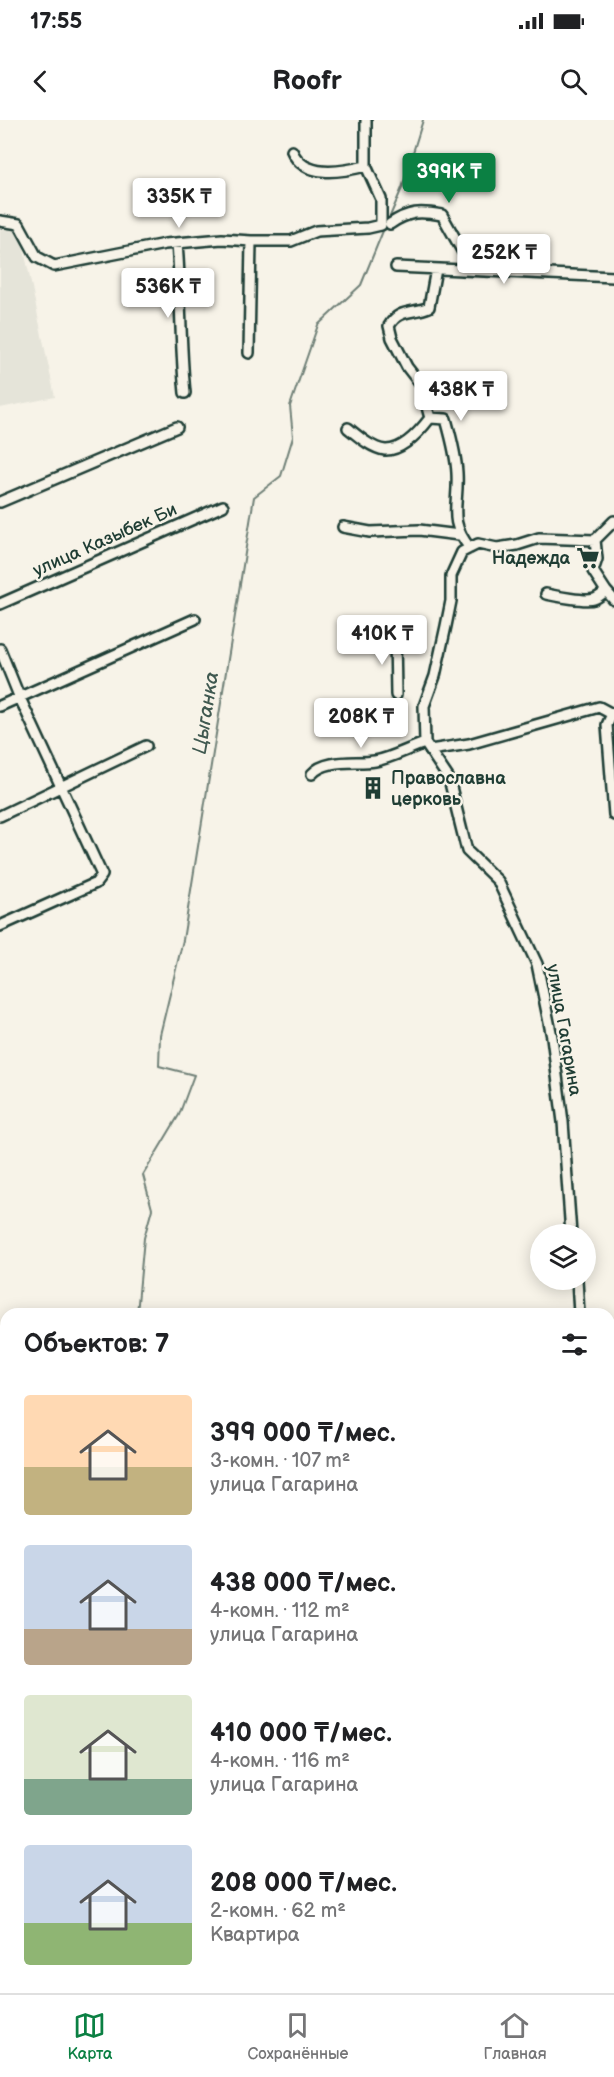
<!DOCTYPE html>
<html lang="ru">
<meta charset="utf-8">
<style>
body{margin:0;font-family:"Balsamiq Sans",sans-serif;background:#f6f6f6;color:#202124;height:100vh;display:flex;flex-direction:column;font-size:22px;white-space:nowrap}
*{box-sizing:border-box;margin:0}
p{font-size:20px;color:#757577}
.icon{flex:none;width:33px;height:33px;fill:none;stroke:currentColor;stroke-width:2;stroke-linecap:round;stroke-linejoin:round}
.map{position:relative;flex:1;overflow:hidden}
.side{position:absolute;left:0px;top:1188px;width:615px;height:686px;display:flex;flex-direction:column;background:#fff;border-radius:18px 18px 0 0;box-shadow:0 3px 15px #0003}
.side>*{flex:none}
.controls{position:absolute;left:530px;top:1104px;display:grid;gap:12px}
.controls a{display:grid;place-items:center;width:66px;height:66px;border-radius:50%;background:#fff;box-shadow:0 3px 15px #0003;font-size:30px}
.price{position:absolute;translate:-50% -51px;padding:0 14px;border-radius:6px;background:#fff;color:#222;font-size:20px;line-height:39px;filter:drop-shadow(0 2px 3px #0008)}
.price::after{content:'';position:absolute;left:50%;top:36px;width:18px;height:14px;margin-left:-9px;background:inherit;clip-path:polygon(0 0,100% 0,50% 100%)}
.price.active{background:#0b8043;color:#fff}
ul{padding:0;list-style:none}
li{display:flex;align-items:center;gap:18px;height:150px;padding:0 24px}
li span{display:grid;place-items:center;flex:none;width:168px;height:120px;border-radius:6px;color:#555}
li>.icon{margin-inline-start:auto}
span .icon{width:72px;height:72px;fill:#fffc;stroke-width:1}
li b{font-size:26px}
h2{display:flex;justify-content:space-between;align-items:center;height:72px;padding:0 24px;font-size:26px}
.status{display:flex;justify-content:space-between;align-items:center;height:42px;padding:0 30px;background:#fff;direction:ltr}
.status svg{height:16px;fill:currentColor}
header{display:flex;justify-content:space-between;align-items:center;height:78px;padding:0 24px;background:#fff;font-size:27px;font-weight:800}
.tab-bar{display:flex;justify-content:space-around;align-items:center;height:84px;border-top:2px solid #e0e0e0;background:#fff;font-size:16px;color:#757577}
.tab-bar a{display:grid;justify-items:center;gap:3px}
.tab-bar .active{color:#0b8043}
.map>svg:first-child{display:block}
.built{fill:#e5e4d9}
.grass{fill:url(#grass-tufts);stroke:#79897f;stroke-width:1.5}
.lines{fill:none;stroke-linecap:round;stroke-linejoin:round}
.stream{stroke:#6f8077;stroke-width:2}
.minor-casing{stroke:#1f3d34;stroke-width:14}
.minor{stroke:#f7f3e8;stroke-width:9}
.labels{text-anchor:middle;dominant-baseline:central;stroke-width:5;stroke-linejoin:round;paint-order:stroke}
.street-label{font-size:18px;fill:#1f3d34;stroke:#f7f3e8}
.poi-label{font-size:18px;font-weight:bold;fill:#1f3d34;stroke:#f7f3e8;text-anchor:end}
.water-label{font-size:20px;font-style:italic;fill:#405950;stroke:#f7f3e8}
</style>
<div class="status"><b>17:55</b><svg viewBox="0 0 49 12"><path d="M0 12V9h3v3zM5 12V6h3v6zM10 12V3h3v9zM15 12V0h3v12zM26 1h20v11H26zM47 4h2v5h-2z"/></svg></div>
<header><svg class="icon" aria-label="back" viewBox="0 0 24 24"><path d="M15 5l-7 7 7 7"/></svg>Roofr<svg class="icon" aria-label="search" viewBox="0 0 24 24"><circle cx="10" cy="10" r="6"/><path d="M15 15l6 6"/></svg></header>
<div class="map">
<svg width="614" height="1873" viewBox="0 0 614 1873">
<defs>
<pattern id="grass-tufts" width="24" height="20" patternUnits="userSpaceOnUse" patternTransform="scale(1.5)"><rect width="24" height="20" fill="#d3d5ca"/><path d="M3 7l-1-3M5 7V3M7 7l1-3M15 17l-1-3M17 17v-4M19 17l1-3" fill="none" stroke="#b5b8ae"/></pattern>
</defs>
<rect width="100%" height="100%" fill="#f7f3e8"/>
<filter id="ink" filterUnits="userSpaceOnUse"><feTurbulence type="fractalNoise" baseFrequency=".0167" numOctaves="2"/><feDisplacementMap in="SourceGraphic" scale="12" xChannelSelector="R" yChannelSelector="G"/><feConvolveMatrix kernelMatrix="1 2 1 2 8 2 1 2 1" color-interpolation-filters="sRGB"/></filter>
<g filter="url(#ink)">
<path class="built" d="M 19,106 L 55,277 L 0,288 L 0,110 Z"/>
<path class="grass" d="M 614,1307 L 614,1742 L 609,1745 L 609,1309 Z"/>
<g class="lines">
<path class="stream" d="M 388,101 L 402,68 L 423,0
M 137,1194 L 144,1118 L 152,1089 L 143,1055 L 179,995 L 194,955 L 159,946 L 160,915 L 183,820 L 254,377 L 281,356 L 293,317 L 290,286 L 318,205 L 361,165 L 385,106
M 176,1873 L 179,1868"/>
<g class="minor-casing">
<path id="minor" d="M 292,31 C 304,59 341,52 366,46
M 0,101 L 19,104 L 37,137 L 54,146 L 165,124 L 222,119 L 251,121 L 249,233
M 390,104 C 409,91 420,91 442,95 L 473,150
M 251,121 L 291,121 L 316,111 L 368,108 L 381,105 L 381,79 L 366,46 L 366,0
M 177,123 C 181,173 180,223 185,273
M 396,147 L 614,157
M 436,149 L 429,187 C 413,194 399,188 389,206 L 392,218 L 407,247 L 421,265 L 430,298 L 446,299 C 451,317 456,334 457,353 C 459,386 447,400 470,428
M 348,308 C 358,316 371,328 385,330 C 403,331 420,311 430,298
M 0,382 L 177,307
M 343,407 L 370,412 L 419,410 L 459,415
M 595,420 L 597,439 L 593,451 L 606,471 L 614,480
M 546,474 C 555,476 586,482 594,479 C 598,478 602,474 606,471
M 0,484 L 223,386
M 395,515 L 396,575
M 0,529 L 19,576 L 102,755 L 96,763 L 0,806
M 0,586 L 195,499
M 612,594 L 607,605 L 614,695
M 430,630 L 469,624 L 599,587 L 612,594
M 312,654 C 326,638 356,644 375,641 C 392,638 409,628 425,623
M 0,696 L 146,626
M 571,1114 L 563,1002 L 552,917 L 537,844 L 498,761 L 467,731 L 449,659 L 425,623 L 424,586 L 435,556 L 446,506 L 451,481 L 451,456 L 462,432 L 478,424 L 497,428 L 517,425 L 539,418 L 595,420 L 614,401
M 577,1160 L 579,1194
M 609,1239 L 614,1240
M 609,1441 L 614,1441"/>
</g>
<use href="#minor" class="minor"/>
</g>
</g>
<defs>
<g id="supermarket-bare" transform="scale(1.8)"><path d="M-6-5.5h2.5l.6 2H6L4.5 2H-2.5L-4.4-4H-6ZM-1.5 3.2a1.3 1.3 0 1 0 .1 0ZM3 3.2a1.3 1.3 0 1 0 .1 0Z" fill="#1f3d34" stroke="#f7f3e8" stroke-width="2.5" paint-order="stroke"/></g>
<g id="building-bare" transform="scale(1.8)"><path d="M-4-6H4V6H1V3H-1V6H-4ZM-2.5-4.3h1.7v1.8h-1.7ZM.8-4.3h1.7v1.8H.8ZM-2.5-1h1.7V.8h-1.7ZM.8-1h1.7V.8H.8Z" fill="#1f3d34" stroke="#f7f3e8" stroke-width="2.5" paint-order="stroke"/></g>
</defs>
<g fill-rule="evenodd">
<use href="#supermarket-bare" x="588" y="438"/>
<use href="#building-bare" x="373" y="668"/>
</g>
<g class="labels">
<g class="street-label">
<text transform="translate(105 420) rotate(-24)">улица Казыбек Би</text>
<text transform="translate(564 910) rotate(80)">улица Гагарина</text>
</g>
<g class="poi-label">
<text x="570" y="438">Надежда</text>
<text x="391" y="658" text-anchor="start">Православна<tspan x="391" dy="21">церковь</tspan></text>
</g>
<g class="water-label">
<text transform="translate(206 593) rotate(-81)">Цыганка</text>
</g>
</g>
</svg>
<div class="controls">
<a><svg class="icon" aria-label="layers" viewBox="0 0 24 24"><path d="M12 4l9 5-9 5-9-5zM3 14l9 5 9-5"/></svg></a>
</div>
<b class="price active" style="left:449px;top:84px">399K ₸</b>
<b class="price" style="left:179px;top:109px">335K ₸</b>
<b class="price" style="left:504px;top:165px">252K ₸</b>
<b class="price" style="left:168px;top:199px">536K ₸</b>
<b class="price" style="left:461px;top:302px">438K ₸</b>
<b class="price" style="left:382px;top:546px">410K ₸</b>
<b class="price" style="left:361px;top:629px">208K ₸</b>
<section class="side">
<h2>Объектов: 7<svg class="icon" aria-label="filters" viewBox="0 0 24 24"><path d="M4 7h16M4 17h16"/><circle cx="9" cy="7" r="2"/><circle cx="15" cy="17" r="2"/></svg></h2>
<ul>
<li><span style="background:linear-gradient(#ffd9b3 60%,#c2b280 0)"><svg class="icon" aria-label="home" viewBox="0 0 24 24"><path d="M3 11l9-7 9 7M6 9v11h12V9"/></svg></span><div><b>399 000 ₸/мес.</b><p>3-комн. · 107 m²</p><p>улица Гагарина</p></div></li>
<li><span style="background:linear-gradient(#c9d6e8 70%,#b9a48a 0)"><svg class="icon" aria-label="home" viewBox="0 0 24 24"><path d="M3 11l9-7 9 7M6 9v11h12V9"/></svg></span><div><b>438 000 ₸/мес.</b><p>4-комн. · 112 m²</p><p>улица Гагарина</p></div></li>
<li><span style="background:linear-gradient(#dfe7d0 70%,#7fa58c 0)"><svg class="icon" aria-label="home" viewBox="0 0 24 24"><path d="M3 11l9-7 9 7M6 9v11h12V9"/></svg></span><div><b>410 000 ₸/мес.</b><p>4-комн. · 116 m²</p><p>улица Гагарина</p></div></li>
<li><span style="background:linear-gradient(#c9d6e8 65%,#8fb573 0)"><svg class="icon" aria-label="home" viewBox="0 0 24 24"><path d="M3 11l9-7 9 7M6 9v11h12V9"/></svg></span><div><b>208 000 ₸/мес.</b><p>2-комн. · 62 m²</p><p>Квартира</p></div></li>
</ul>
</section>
</div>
<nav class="tab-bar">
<a class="active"><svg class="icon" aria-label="map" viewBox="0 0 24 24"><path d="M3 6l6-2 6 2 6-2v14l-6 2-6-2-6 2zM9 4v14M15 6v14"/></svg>Карта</a>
<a><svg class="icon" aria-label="saved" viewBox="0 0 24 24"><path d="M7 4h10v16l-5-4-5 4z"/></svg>Сохранённые</a>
<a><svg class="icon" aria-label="home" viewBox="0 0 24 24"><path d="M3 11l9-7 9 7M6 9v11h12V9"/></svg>Главная</a>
</nav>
